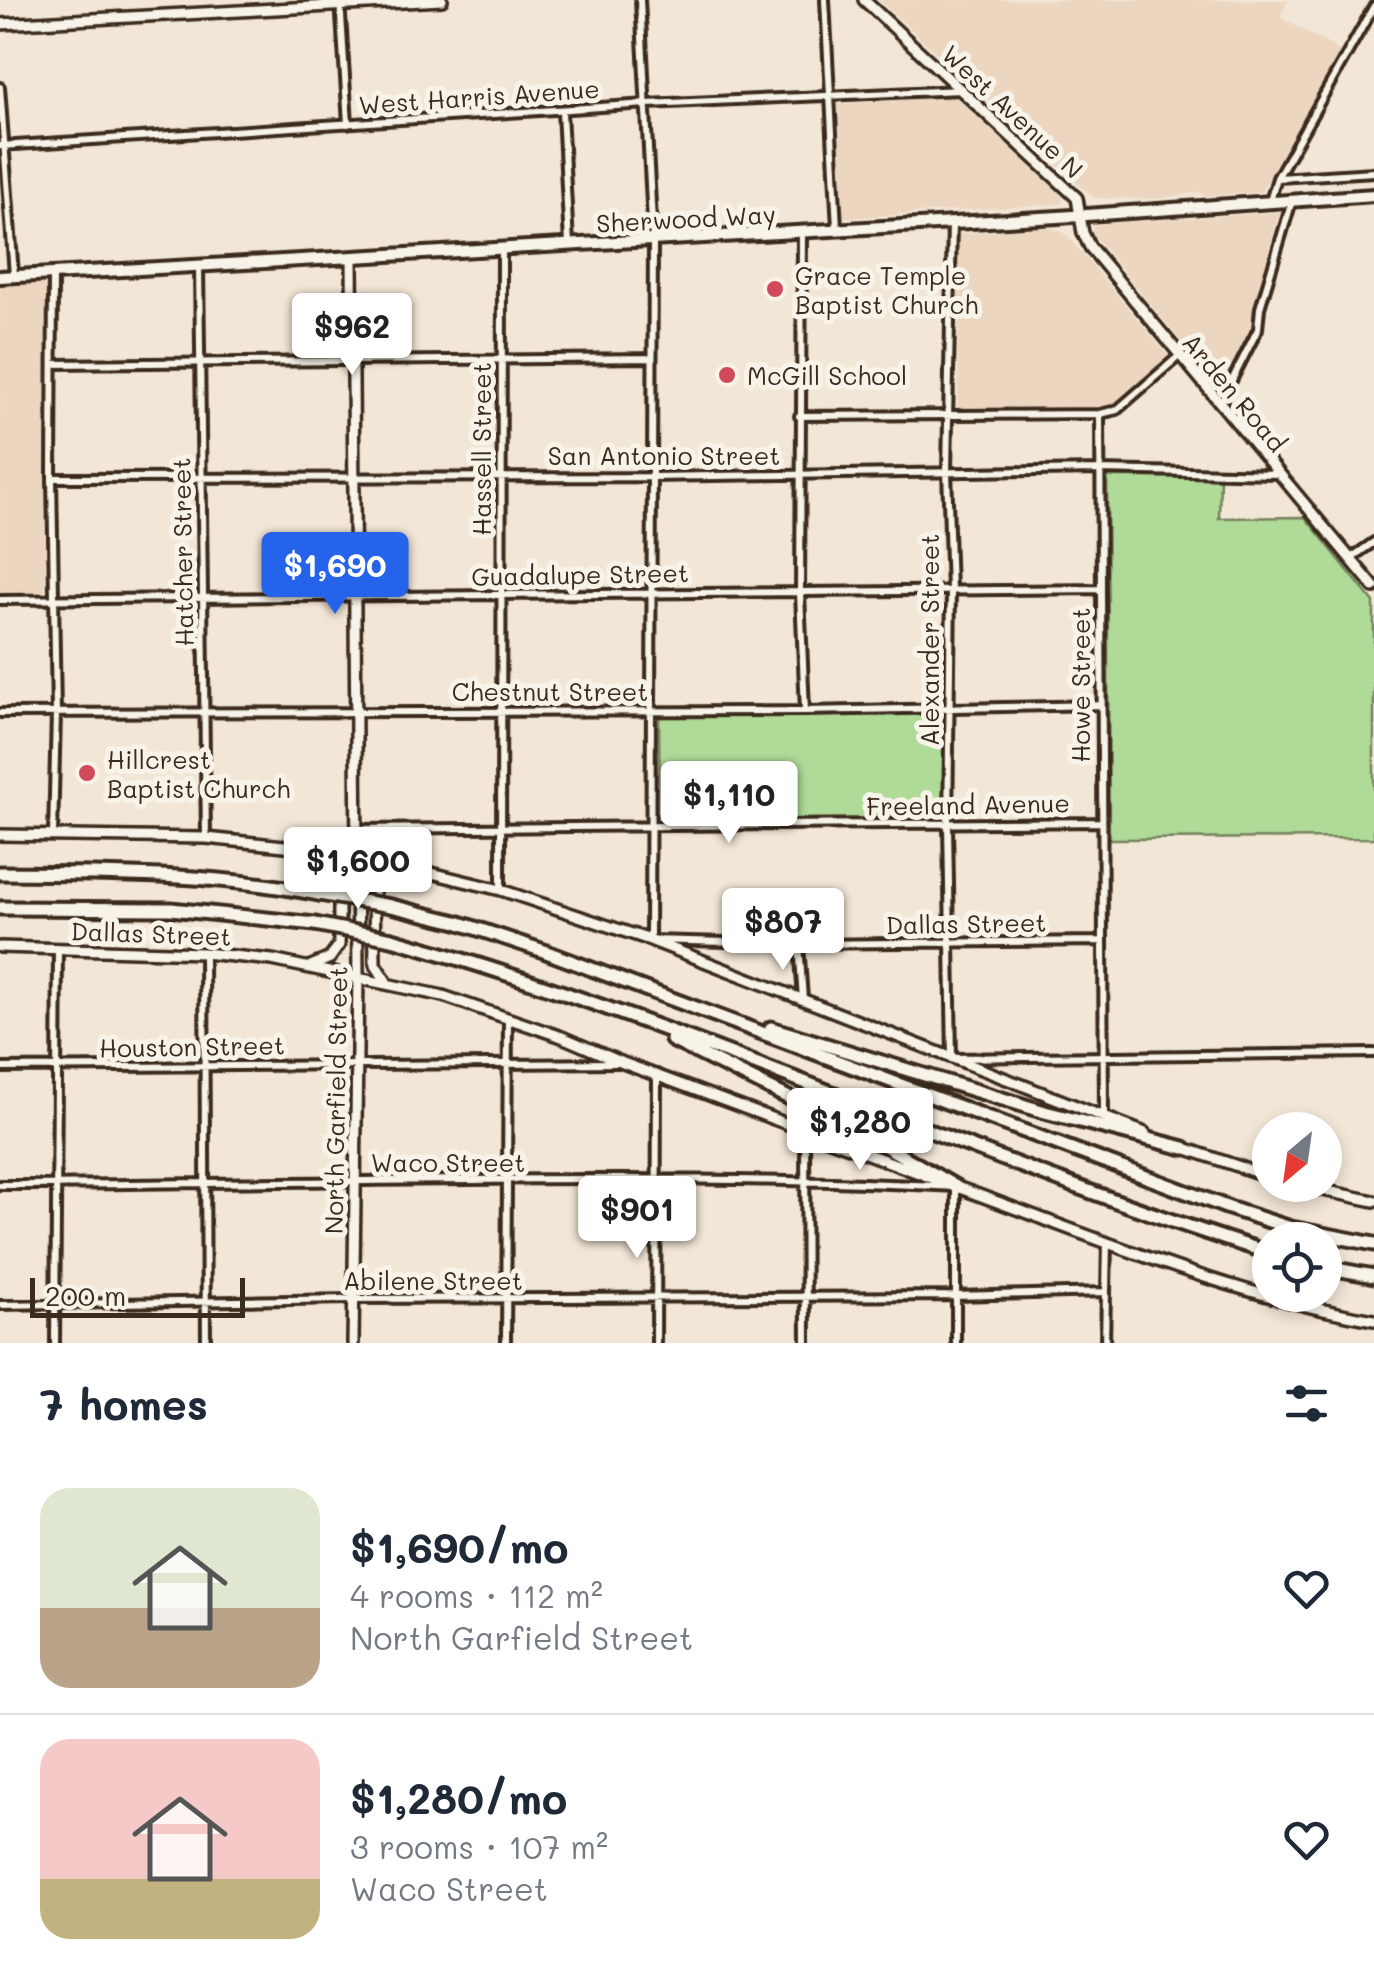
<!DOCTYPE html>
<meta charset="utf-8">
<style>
body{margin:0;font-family:Mali,sans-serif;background:#f2f2f3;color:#1f2937;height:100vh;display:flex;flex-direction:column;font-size:38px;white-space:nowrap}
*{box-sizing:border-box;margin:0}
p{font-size:32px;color:#747a83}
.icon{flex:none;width:55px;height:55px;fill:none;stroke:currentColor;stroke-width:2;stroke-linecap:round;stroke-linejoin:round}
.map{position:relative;height:1343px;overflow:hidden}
.details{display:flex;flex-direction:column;background:#fff;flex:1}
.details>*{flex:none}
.needle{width:65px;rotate:209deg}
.buttons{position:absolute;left:1252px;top:1112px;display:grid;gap:20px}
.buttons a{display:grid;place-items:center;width:90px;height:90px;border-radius:50%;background:#fff;box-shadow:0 5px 15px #0003;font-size:50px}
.scale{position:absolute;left:30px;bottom:25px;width:215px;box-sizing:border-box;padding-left:10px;border:5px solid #3b2a1e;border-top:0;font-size:28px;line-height:35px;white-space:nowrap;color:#3b2a1e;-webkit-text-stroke:8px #f7f3e8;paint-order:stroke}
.price{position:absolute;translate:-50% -85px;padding:0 22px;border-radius:10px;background:#fff;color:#222;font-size:32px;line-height:65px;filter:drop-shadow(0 2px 5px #0008)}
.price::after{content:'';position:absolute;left:50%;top:60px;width:30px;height:22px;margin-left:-15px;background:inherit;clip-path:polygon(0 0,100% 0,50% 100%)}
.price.active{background:#2563eb;color:#fff}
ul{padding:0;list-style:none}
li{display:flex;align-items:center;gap:30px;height:250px;padding:0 40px}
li+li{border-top:2px solid #e0e1e3}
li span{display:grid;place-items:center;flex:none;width:280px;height:200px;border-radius:30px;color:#555}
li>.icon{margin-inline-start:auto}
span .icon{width:120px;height:120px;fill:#fffc;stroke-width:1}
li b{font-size:42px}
h2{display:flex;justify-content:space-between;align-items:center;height:120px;padding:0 40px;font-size:42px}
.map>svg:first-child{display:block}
.built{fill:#ecd6c0}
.green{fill:#afda98;stroke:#75825b;stroke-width:2.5}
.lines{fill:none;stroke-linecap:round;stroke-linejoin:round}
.street-casing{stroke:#3b2a1e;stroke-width:14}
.secondary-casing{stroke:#3b2a1e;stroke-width:16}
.primary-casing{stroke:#3b2a1e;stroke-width:18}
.highway-casing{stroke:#3b2a1e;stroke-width:19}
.street{stroke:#f7f3e8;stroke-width:6}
.secondary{stroke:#f7f3e8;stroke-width:9}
.primary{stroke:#f7f3e8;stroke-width:10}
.highway{stroke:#f7f3e8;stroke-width:11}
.highway-bridge-casing{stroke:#3b2a1e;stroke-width:19;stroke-linecap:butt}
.highway-bridge{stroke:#f7f3e8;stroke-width:11}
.poi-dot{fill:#d1495b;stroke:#f7f3e8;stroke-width:4}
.labels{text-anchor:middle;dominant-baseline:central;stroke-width:10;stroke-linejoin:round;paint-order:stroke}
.street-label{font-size:25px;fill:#3b2a1e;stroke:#f7f3e8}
.poi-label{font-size:25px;fill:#3b2a1e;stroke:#f7f3e8;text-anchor:start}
</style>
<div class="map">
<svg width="1374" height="1343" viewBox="0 0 1374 1343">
<rect width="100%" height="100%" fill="#f2e6d6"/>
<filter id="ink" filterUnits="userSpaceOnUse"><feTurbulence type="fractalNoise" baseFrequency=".01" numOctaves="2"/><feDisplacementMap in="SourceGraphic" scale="20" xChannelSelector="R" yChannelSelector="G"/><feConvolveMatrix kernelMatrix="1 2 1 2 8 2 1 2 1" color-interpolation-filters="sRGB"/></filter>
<g filter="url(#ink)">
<path class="built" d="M 879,0 L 1288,0 L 1280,17 L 1342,52 L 1261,192 L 1205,196 L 1199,192 L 1158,199 L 1094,198 Z
M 955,97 L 1055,189 L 1063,197 L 1062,204 L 843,218 L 838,104 Z
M 1280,212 L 1256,297 L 1253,324 L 1219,388 L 1091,232 L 1094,226 L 1101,224 Z
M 1044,226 L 1065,233 L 1176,365 L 1119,412 L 958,413 L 958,234 Z
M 46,283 L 45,593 L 0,594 L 0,285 Z"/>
<path class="green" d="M 1107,477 L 1220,477 L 1219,518 L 1305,517 L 1374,603 L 1374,838 L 1109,839 Z
M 945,712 L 946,822 L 660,823 L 659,713 Z"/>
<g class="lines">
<g class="street-casing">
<path id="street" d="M 340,0 L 348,124
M 640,0 L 653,241 L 650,940 L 799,944 L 1101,941
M 825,0 L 837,228
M 0,87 L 14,275
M 562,112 L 569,244
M 0,146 L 647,104 L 961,90
M 1278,178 L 1374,172
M 1270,201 L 1277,178 L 1374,6
M 952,223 L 947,471 L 951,590 L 948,826 L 952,1058 L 1374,1053
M 802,232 L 800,593 L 805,711
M 199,266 L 206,838
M 53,274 L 52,478 L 56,713 L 53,835
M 54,364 L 650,358
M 1220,404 L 1258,329 L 1260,308 L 1292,201
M 799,416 L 1100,414
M 52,478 L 652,477 L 1099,470 L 1278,474
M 1351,558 L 1374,542
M 0,600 L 1100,589
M 0,713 L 805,711 L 1100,705
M 357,829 L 1100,822
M 501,890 L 502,249
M 799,944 L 803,999
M 204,953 L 206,1343
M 0,1068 L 619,1063
M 1104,1115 L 1100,414 L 1117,410 L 1179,356
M 805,1132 L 806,1343
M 0,1185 C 319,1184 638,1171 956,1187 L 956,1343
M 0,1305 L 352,1299 L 955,1296 L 1105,1292
M 55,1343 L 58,949
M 506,1343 L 508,1018
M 656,1343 L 657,1074
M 1105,1343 L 1107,1242"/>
</g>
<g class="secondary-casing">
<path id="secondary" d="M 864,0 L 1077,198 L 1083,233 L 1090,247 L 1374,587
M 0,24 L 442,0
M 352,258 L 358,976 L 353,1343
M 0,835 L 206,838 L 314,849 L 382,861 L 501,890 L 650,940 L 1145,1133
M 0,947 L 204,953 L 272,960 L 443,996 L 562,1037 L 623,1063 L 935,1179
M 311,966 L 330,958 L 339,945 L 339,871 L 335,863 L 323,854
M 386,981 L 375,964 L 374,887 L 380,877 L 404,868
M 1178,1146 L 1270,1177
M 1299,1185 L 1374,1201
M 954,1186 C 1093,1236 1228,1295 1374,1320"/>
</g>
<g class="primary-casing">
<path id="primary" d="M 0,277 L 1058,217 L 1374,195"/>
</g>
<g class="highway-casing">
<path id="highway" d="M 0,873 C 108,874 214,873 319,894
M 391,906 L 457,922 L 541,950 L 1229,1208 L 1291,1228 L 1374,1244
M 0,908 L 171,909 L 315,924
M 392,939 C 691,1023 973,1160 1270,1253
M 771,1028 L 1045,1112 L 1184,1148
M 672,1040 L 882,1144 L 956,1187
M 1325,1267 L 1374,1276"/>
</g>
<use href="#street" class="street"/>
<use href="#secondary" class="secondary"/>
<use href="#primary" class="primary"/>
<use href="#highway" class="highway"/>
<g class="highway-bridge-casing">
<path id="highway-bridge" d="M 319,894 L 391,906
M 315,924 L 392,939"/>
</g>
<use href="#highway-bridge" class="highway-bridge"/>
</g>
</g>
<g class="poi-dot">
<circle cx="775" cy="289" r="10"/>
<circle cx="727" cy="375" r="10"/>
<circle cx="87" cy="773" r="10"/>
</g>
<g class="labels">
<g class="street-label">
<text transform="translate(479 96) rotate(-4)">West Harris Avenue</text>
<text transform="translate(1013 111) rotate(43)">West Avenue N</text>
<text transform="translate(686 218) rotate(-3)">Sherwood Way</text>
<text transform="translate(1235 392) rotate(50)">Arden Road</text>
<text transform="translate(481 449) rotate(-90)">Hassell Street</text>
<text x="664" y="455">San Antonio Street</text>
<text transform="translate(182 552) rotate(-91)">Hatcher Street</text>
<text transform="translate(580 574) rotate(-1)">Guadalupe Street</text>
<text transform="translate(929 640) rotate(-90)">Alexander Street</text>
<text transform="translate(1080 685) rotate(-90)">Howe Street</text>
<text x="550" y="691">Chestnut Street</text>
<text transform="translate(968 804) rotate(-1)">Freeland Avenue</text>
<text transform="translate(966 923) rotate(-1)">Dallas Street</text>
<text transform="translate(151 933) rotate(2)">Dallas Street</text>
<text transform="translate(192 1046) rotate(-1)">Houston Street</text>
<text transform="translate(335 1100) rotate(-89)">North Garfield Street</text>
<text x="448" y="1162">Waco Street</text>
<text x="433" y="1280">Abilene Street</text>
</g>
<g class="poi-label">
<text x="795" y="275">Grace Temple<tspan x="795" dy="29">Baptist Church</tspan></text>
<text x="747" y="375">McGill School</text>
<text x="107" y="759">Hillcrest<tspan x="107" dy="29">Baptist Church</tspan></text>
</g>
</g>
</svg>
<div class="buttons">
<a><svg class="needle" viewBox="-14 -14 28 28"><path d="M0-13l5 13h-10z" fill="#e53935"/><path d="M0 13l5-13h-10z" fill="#747a83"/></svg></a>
<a><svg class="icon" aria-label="locate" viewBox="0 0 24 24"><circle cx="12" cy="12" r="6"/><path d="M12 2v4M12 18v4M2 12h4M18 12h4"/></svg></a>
</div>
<div class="scale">200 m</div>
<b class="price" style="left:352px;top:378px">$962</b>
<b class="price active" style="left:335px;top:617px">$1,690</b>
<b class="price" style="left:729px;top:846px">$1,110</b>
<b class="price" style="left:358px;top:912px">$1,600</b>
<b class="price" style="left:783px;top:973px">$807</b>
<b class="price" style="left:860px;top:1173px">$1,280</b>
<b class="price" style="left:637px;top:1261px">$901</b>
</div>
<section class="details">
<h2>7 homes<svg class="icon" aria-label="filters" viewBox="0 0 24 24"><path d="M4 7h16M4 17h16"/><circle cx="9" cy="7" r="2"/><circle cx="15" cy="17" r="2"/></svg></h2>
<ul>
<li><span style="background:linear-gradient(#dfe7d0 60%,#b9a48a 0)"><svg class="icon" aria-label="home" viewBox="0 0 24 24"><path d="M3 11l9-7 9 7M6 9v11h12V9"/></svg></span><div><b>$1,690/mo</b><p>4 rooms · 112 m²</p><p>North Garfield Street</p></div><svg class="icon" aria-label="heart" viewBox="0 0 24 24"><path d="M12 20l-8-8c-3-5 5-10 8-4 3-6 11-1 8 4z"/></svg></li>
<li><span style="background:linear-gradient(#f6c9c9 70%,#c2b280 0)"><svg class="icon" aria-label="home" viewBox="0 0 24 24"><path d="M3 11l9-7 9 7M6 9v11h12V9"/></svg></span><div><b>$1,280/mo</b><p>3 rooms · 107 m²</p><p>Waco Street</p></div><svg class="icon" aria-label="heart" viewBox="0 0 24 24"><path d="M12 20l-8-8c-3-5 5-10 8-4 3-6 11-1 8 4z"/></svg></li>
</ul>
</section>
